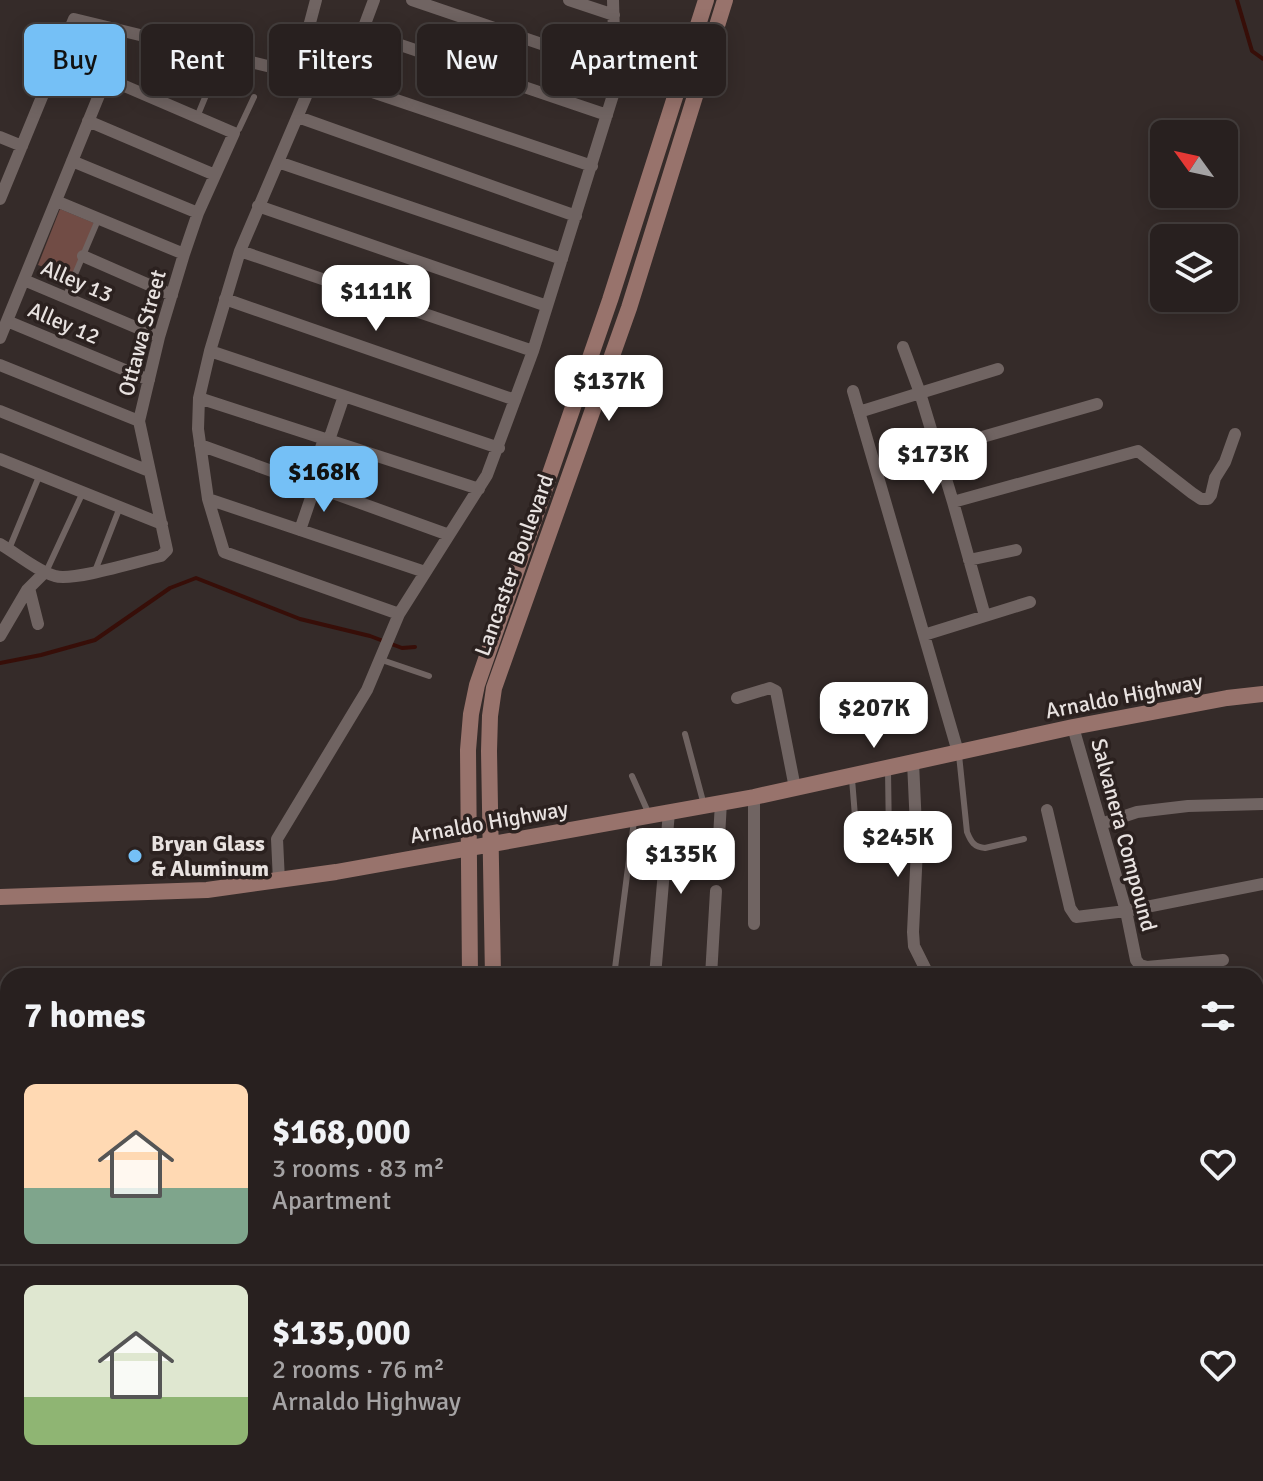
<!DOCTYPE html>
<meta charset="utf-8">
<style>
body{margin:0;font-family:Signika,sans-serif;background:#302828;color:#f1f3f6;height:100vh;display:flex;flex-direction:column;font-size:30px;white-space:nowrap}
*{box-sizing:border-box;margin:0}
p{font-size:26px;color:#a5a3a4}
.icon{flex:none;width:44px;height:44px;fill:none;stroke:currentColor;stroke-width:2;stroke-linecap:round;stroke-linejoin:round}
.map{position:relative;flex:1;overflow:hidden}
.sheet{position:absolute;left:0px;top:968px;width:1264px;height:514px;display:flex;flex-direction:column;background:#28201f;border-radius:24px 24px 0 0;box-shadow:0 4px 20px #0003,0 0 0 2px #443e3d}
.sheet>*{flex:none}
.guide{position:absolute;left:24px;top:24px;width:800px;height:72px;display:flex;gap:16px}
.needle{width:52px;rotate:303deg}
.controls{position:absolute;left:1150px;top:120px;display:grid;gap:16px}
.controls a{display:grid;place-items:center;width:88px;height:88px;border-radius:12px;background:#28201f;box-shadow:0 4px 20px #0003,0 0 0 2px #443e3d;font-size:40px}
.price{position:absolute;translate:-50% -68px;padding:0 18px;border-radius:16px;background:#fff;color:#222;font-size:26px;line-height:52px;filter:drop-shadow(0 2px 4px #0008)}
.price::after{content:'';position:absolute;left:50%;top:48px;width:24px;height:18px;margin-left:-12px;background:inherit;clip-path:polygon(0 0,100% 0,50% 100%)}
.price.selected{background:#75c0f6;color:#111}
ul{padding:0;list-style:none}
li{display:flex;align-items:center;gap:24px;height:200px;padding:0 24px}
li+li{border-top:2px solid #443e3d}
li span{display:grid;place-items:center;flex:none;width:224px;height:160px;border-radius:12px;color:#555}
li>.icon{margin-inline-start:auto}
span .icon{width:96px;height:96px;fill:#fffc;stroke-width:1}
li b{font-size:34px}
h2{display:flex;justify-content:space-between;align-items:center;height:96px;padding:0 24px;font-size:34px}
.pill{padding:0 28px;border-radius:12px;background:#28201f;box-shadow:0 4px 20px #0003,0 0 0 2px #443e3d;font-size:28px;line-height:72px}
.pill.selected{background:#75c0f6;color:#111}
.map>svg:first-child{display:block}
.green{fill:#714c45}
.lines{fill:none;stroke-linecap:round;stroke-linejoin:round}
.stream{stroke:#370e08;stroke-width:4}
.river{stroke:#370e08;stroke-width:24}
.path{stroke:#7a716f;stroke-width:2;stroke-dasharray:2 6;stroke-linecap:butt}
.lane{stroke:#706462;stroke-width:6}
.street{stroke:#706462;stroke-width:12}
.secondary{stroke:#98736c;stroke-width:16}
.poi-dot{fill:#75c0f6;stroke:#2b211f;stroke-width:3}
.labels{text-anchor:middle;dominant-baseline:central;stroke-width:7;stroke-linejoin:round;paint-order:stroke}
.street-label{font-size:22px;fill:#e8e2e0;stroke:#2b211f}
.poi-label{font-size:22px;font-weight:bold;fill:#e8e2e0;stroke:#2b211f;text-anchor:start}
</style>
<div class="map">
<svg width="1263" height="1481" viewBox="0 0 1263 1481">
<rect width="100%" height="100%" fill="#352b29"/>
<path class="green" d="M 60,209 L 94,223 L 72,278 L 38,265 Z"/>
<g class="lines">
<path class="stream" d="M 1237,0 L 1252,51 L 1263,59
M 0,663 L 41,655 L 95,640 L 170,588 L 196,578 L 300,619 L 370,636 L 402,648 L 415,647"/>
<path class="river" d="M 1256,1004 L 1263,1001
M 0,1240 L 8,1240"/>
<path class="path" d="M 596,1474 L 601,1481
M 631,1474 L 636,1481"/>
<path class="lane" d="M 197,117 L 211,83
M 235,133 L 239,129 L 254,97
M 65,298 L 98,220
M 9,549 L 40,474
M 95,571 L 120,507
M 46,572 L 83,492
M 379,659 L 429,676
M 685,734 L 704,805
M 959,755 L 967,832 C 971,842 974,847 985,848 L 1024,839
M 632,776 L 648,812
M 852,779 L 857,841 L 889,840 L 888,770
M 614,976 L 634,821"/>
<path class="street" d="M 412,0 L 615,69
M 569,0 L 614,15
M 362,32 L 607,115
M 297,72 L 316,0
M 316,73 L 240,251 L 210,351 L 199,398 L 198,429 L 208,499 L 224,552 L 399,614
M 343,83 L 374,0
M 298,117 L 576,216
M 88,121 L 215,175
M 0,137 L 22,146
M 72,161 L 198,213
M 278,162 L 562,259
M 0,199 L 74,19 L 288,71 L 316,73 L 592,166
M 56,201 L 184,254
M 258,206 L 547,306
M 240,251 L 533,351
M 83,256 L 172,295
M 24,280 L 159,337
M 225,299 L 515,400
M 7,321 L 149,380
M 0,338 L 106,78 L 234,133 L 198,213 L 184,254 L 159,337 L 139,421 L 167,550 L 161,556 C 139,561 72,582 55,576 C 37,571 16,553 0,544
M 903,347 L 920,393 L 998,369
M 210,351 L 499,448
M 0,365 L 139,421
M 853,391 L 958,752
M 199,398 L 479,489
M 0,411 L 149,471
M 859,412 L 920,393 L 953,502 L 985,616
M 329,440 L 344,396
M 200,445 L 449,535
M 937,450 L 1097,404
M 0,459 L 162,524
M 309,484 L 324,439
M 208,499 L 425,572
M 953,502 L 1138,451 L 1192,493 L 1201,499 L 1208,499 L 1211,495 L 1215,478 L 1225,462 L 1235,434
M 300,530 L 315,486
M 969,560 L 1016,550
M 29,588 L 38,624
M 924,635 L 1030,602
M 0,636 L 27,590 L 45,572
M 737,698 L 770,688 L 776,691 L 795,788
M 1073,727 L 1126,911 L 1136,960 L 1140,965 L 1147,967 L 1223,960
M 913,762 L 917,849 L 913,932 L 914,946 L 927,972 L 931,976
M 1047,810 L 1070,908 L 1076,917 L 1126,911 L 1263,884
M 1101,824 L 1137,812 L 1188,806 L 1263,804
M 717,873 L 721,802
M 279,881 L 277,839 L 367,690 L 399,614 L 487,475 L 533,351 L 613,95 L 615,69 L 613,0
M 754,924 L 754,797
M 655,976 L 669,812
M 711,976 L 716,891
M 0,988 L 8,988
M 0,1044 L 8,1045
M 1256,1045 L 1260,1043 L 1263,1045
M 0,1101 L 8,1102
M 1256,1117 L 1263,1122
M 0,1163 L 8,1162
M 1256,1306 L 1263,1294
M 0,1313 L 8,1314
M 0,1379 L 8,1381
M 1256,1417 L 1263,1421
M 0,1460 L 8,1460
M 13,1474 L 13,1481
M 85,1474 L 123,1481
M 251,1481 L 253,1474"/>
<path class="secondary" d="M 0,897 L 207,890 L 336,872 L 754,797 L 1073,727 L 1227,698 L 1263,694
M 470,976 L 468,750 L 471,714 L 477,685 L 610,300 L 706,0
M 493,976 L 489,751 L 490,716 L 494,688 L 629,308 L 725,0
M 1200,1474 L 1212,1481
M 1234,1474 L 1245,1481
M 311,1481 L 313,1474"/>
</g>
<circle class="poi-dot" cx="135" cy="856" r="8"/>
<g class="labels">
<g class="street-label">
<text transform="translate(77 281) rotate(23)">Alley 13</text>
<text transform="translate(64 323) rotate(23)">Alley 12</text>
<text transform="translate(142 333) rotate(-75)">Ottawa Street</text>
<text transform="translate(514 565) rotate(-70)">Lancaster Boulevard</text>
<text transform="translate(1124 696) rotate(-11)">Arnaldo Highway</text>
<text transform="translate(489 822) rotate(-10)">Arnaldo Highway</text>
<text transform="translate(1124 835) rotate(75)">Salvanera Compound</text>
</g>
<g class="poi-label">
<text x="151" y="843">Bryan Glass<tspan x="151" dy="25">&amp; Aluminum</tspan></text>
</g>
</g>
</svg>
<div class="controls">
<a><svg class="needle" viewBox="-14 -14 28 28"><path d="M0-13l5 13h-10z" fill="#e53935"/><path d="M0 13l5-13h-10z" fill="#a5a3a4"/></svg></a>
<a><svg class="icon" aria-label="layers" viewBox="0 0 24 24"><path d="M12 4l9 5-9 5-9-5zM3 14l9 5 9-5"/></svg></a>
</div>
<b class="price" style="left:376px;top:333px">$111K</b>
<b class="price" style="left:609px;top:423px">$137K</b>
<b class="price" style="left:933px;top:496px">$173K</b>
<b class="price selected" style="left:324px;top:514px">$168K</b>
<b class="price" style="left:874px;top:750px">$207K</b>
<b class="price" style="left:898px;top:879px">$245K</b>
<b class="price" style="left:681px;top:896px">$135K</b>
<div class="guide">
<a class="pill selected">Buy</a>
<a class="pill">Rent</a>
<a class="pill">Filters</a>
<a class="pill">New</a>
<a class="pill">Apartment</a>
</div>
<section class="sheet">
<h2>7 homes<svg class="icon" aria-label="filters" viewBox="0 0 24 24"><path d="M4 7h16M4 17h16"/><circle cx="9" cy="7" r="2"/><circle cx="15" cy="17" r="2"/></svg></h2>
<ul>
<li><span style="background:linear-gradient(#ffd9b3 65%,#7fa58c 0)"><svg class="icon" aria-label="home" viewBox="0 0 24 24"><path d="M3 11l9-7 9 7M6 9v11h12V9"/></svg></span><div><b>$168,000</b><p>3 rooms · 83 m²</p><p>Apartment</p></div><svg class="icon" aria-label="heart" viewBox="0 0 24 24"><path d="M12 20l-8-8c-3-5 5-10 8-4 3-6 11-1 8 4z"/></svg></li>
<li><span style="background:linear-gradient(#dfe7d0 70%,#8fb573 0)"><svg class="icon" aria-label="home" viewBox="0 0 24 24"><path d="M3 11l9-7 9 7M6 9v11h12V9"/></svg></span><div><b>$135,000</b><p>2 rooms · 76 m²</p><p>Arnaldo Highway</p></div><svg class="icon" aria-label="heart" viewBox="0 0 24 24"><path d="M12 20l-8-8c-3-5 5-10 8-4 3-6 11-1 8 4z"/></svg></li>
</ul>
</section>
</div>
